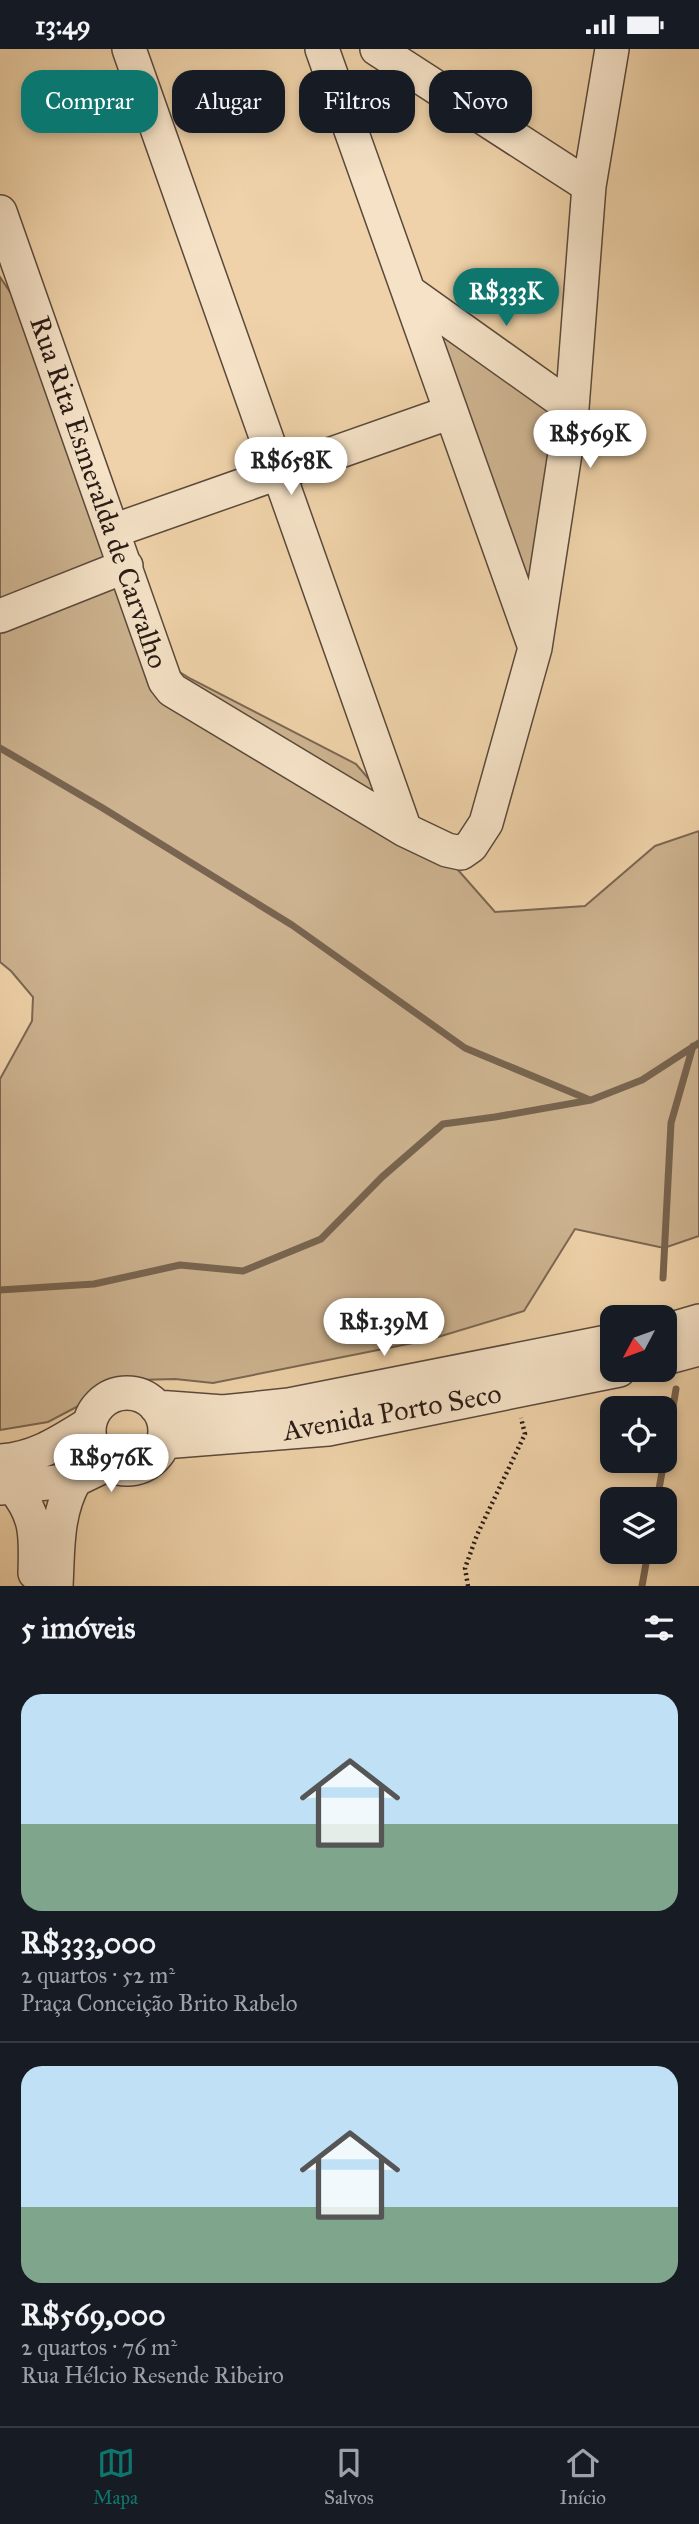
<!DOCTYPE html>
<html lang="pt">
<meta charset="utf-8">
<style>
body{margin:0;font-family:"IM FELL Great Primer",serif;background:#20242c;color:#f1f3f6;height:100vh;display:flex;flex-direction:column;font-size:26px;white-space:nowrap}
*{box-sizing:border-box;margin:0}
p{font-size:23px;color:#9ea1a6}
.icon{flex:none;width:38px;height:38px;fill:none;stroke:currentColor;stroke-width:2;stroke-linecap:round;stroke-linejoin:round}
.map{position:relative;height:1537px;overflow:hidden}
.sheet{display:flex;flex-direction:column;background:#171b24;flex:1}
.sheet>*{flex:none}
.top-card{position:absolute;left:21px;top:21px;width:658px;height:63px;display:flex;gap:14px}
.needle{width:46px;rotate:229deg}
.buttons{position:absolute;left:600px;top:1256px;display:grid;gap:14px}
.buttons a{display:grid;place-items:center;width:77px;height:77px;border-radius:14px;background:#171b24;box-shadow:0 4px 10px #0003;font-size:35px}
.price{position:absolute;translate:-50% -60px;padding:0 16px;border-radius:24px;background:#fff;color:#222;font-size:23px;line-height:46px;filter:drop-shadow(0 2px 4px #0008)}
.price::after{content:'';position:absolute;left:50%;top:42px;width:21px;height:16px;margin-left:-10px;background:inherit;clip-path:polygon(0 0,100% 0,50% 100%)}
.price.on{background:#0f766e;color:#fff}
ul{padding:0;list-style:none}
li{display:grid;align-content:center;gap:14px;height:371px;padding:0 21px}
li+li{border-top:2px solid #363941}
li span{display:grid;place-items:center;height:217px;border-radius:21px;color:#555}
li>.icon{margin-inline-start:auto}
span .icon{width:126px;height:126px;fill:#fffc;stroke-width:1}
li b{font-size:30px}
h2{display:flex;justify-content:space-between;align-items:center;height:84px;padding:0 21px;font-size:30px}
.tag{padding:0 24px;border-radius:21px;background:#171b24;box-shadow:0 4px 10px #0003;font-size:24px;line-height:63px}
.tag.on{background:#0f766e;color:#fff}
.status{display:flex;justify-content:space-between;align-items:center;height:49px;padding:0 35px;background:#171b24;direction:ltr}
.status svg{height:19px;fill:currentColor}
.tab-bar{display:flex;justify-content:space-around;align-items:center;height:98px;border-top:2px solid #363941;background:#171b24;font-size:19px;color:#9ea1a6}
.tab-bar a{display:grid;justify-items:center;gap:4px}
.tab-bar .on{color:#0f766e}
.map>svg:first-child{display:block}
.green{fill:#cdb390;stroke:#7b6753;stroke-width:2}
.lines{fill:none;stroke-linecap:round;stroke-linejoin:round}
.stream{stroke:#786450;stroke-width:7}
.minor-casing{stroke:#5a493b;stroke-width:36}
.path{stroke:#291b16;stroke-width:4.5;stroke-dasharray:2 3.5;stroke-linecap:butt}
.minor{stroke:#f5e2c7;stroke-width:33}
.labels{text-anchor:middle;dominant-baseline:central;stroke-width:7;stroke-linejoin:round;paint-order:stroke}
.street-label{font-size:28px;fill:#291b16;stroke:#f5e2c7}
</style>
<div class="status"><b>13:49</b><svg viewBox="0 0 49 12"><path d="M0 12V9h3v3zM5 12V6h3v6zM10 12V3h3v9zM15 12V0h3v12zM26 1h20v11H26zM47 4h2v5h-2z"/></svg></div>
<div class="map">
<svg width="699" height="1537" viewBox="0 0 699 1537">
<rect width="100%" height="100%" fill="#efd2a9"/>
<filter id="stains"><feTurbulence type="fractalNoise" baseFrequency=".00286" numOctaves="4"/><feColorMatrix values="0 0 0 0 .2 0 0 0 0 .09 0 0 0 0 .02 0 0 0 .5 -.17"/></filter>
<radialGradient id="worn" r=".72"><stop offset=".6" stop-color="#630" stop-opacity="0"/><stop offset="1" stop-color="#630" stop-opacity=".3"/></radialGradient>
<path class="green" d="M 0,228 L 66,327 L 98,391 L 159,566 L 145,602 L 191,630 L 356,715 L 423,793 L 429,788 L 495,863 L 585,857 L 655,797 L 699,782 L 699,1187 L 664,1199 L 575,1180 L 524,1262 L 428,1291 L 213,1334 L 175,1330 L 137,1331 L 103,1344 L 48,1373 L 0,1381 L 0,1030 L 32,972 L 33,948 L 11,922 L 0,913 Z
M 439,281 L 561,361 L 531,538 Z"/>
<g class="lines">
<path class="stream" d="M 0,699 L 101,758 L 292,876 L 465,999 L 590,1051
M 663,1229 L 671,1074 L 693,997
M 0,1241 L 94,1235 L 180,1216 L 243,1222 L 321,1190 L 382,1128 L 443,1075 L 495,1068 L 591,1051 L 642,1031 L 699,994
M 665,1406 L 676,1340
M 657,1451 L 664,1412
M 642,1537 L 648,1503"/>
<g class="minor-casing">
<path id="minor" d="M 129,0 L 405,781
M 322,0 L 533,593
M 377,0 L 589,137
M 0,163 L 165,632 L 172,641 L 405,781 L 447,801 L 461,804 L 471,797 L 486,774 L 535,599 L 572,359 L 589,137 L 612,0
M 409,243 L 572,359
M 113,482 L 451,363
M 0,567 L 126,517
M 665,1282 L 699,1272
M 665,1309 L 699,1300
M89 1382a38 38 0 1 1 76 0a38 38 0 1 1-76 0Z
M 156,1358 L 223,1363 L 289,1356 L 612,1292
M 163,1393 L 328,1380 L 619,1321
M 0,1412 C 35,1410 60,1393 89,1375
M 13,1438 C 38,1467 36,1489 35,1524
M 0,1439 L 75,1431 L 108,1415
M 56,1537 C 58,1500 56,1464 75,1431"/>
</g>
<path class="path" d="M 468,1537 L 465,1519 L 477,1486 L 525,1385 L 521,1369"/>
<use href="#minor" class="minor"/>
</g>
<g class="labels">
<g class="street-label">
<text transform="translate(99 443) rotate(71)">Rua Rita Esmeralda de Carvalho</text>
<text transform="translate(392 1363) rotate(-10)">Avenida Porto Seco</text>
</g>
</g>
<rect width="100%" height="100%" filter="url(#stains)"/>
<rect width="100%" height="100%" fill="url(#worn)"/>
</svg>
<div class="buttons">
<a><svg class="needle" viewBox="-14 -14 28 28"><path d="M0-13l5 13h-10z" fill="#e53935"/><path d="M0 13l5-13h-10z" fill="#9ea1a6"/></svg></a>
<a><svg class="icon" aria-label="locate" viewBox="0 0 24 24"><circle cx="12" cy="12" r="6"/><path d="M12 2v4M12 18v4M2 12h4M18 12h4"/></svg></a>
<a><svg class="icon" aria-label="layers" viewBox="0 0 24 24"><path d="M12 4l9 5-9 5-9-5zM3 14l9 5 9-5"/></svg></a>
</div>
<b class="price on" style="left:506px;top:279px">R$333K</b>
<b class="price" style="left:590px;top:421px">R$569K</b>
<b class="price" style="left:291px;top:448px">R$658K</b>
<b class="price" style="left:384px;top:1309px">R$1.39M</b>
<b class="price" style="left:111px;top:1445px">R$976K</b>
<div class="top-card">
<a class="tag on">Comprar</a>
<a class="tag">Alugar</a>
<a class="tag">Filtros</a>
<a class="tag">Novo</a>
</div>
</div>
<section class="sheet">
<h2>5 imóveis<svg class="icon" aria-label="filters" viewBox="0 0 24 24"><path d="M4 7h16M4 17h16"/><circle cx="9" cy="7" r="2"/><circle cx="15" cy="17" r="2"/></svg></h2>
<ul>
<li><span style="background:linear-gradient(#bfe0f5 60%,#7fa58c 0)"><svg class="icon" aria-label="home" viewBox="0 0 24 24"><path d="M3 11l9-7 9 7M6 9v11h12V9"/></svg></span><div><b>R$333,000</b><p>2 quartos · 52 m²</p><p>Praça Conceição Brito Rabelo</p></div></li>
<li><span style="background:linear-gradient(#bfe0f5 65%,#7fa58c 0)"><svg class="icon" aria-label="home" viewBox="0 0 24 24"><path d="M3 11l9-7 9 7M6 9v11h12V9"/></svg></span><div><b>R$569,000</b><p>2 quartos · 76 m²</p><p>Rua Hélcio Resende Ribeiro</p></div></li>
</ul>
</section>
<nav class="tab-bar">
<a class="on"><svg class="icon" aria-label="map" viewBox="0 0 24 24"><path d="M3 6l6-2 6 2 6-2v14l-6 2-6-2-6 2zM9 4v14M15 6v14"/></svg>Mapa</a>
<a><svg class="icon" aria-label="saved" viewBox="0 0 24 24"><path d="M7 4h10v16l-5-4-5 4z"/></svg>Salvos</a>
<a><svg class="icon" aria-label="home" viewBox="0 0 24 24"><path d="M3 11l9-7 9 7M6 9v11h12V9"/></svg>Início</a>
</nav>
